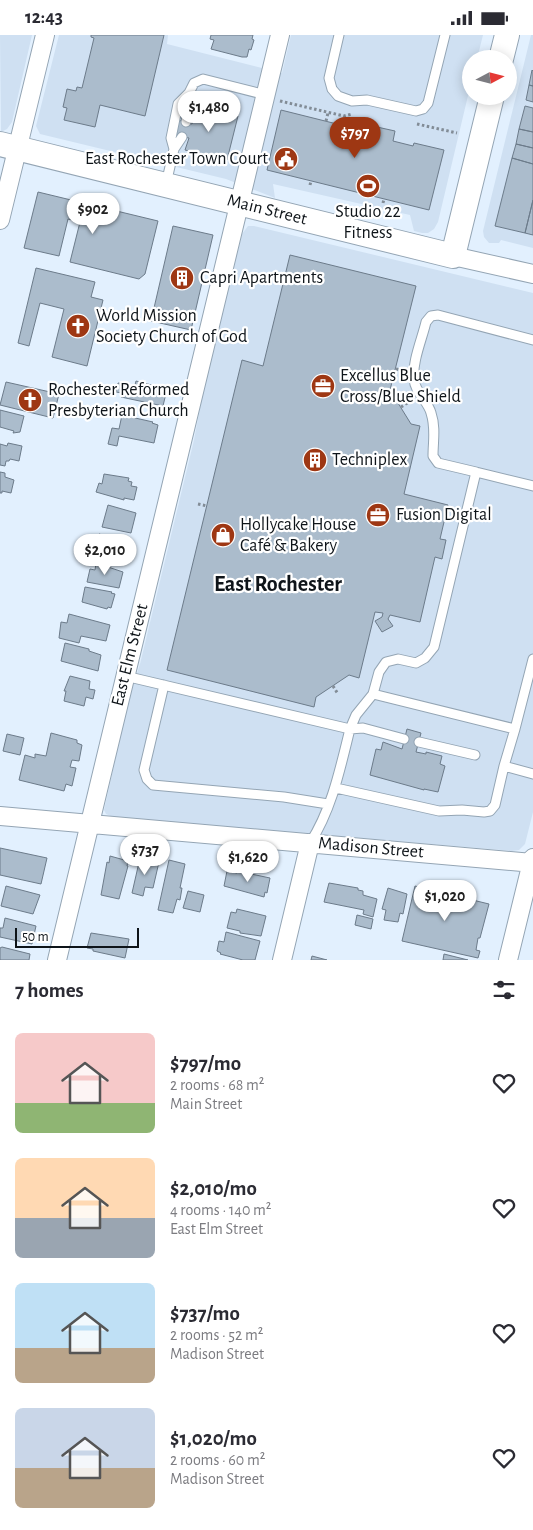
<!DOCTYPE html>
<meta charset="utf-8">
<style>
body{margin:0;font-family:"Alegreya Sans",sans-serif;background:#f2f2f3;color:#2b2b33;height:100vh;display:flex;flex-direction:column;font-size:19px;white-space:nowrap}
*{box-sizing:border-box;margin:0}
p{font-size:16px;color:#7c7c81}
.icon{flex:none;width:28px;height:28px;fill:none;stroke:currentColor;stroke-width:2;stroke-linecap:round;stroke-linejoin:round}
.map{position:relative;height:925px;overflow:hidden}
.panel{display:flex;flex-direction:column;background:#fff;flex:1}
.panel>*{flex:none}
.needle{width:32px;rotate:83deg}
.controls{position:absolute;left:462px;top:15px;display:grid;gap:10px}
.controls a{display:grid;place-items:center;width:55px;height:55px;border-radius:50%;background:#fff;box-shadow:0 2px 12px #0003;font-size:25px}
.scale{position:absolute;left:15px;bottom:12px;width:124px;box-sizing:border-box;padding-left:5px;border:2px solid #0e1419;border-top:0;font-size:14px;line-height:18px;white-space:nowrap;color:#0e1419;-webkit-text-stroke:4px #fff;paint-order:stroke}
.price{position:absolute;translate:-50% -42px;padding:0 11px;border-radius:18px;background:#fff;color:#222;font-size:16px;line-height:32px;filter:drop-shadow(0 1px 2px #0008)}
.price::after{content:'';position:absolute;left:50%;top:30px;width:15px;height:11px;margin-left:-8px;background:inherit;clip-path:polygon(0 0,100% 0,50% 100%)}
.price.selected{background:#9e3713;color:#fff}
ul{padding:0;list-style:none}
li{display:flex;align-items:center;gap:15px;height:125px;padding:0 15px}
li span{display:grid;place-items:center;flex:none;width:140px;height:100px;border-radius:8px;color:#555}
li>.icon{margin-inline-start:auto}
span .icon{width:60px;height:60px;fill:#fffc;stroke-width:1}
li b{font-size:21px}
h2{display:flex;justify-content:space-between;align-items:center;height:60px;padding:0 15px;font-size:21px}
.status{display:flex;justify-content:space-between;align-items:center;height:35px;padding:0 25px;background:#fff;direction:ltr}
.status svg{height:14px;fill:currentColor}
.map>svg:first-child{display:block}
.built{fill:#cfe0f2}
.building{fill:#abbccc;stroke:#6c7b8a}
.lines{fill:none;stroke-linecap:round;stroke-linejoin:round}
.lane-casing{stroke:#94a5b4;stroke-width:11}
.street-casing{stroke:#94a5b4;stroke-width:20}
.secondary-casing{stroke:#94a5b4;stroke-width:26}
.path{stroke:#828c96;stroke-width:3;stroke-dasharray:2.5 2.5;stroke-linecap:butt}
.lane{stroke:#fff;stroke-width:9}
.street{stroke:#fff;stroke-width:18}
.secondary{stroke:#fff;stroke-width:24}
.labels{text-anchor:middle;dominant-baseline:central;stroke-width:4.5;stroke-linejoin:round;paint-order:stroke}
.poi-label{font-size:18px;fill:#0e1419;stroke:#fff;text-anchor:start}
.street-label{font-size:18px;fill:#0e1419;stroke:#fff}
.district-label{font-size:22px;font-weight:bold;fill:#0e1419;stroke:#fff}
</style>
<div class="status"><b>12:43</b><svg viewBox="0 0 49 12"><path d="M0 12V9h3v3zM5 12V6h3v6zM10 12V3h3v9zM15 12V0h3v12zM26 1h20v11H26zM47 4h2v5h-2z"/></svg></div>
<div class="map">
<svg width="533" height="925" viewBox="0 0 533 925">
<rect width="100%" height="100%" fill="#e2f0fe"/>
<path class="built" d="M 0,0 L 32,0 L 12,87 L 7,94 L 1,97 Z
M 59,0 L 168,0 L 167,9 L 282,38 L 291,0 L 483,0 L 477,24 L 471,24 L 471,48 L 438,187 L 434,194 L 428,198 L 422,198 L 414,196 L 410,180 L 273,149 L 275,163 L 226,144 L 40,99 L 36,91 Z
M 531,0 L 533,0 L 533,213 L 501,205 L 499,208 L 489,208 L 484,202 L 483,196 Z
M 248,191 L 254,191 L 533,258 L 533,777 L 525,809 L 519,815 L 512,816 L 113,782 L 106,779 L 104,775 L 130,659 L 140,629 L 194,405 L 202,362 L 242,199 Z"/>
<path class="building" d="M 91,0 L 164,0 L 145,81 L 100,70 L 95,92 L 64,85 L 67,73 L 63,72 L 67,54 L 76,56 L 77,52 L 82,53 L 94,3 L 91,2 Z
M 211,0 L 253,0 L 252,4 L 254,5 L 251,15 L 249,14 L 247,22 L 242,22 L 211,14 L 214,5 L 210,4 Z
M 532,35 L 533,36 L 533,51 L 529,50 Z
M 529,50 L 533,51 L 533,67 L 526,65 Z
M 196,71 L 238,81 L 227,125 L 185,115 L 189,103 L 174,100 L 178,85 L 192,89 Z
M 525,71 L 533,73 L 533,97 L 519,94 Z
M 281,75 L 349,92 L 350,86 L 395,96 L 393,106 L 413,111 L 414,108 L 444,115 L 429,175 L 267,135 Z
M 519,94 L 533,97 L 533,113 L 516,109 Z
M 516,109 L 533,113 L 533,129 L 512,123 Z
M 512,123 L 533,129 L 533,165 L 525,198 L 495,191 Z
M 38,157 L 158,186 L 145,239 L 139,244 L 70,227 L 80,187 L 68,184 L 59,221 L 24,213 Z
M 533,165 L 533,200 L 525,198 Z
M 173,191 L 213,200 L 191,295 L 151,286 Z
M 290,220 L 416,251 L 390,355 L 411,389 L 420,391 L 404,459 L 448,470 L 440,504 L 446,505 L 442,524 L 435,522 L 420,587 L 390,580 L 388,584 L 393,591 L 382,597 L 375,586 L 382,582 L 383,578 L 375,577 L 359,643 L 349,640 L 316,662 L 314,672 L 167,635 L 242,325 L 263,331 Z
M 36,233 L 95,247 L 91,262 L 103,265 L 87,331 L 52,322 L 64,274 L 40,268 L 29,311 L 18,308 Z
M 136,346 L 167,354 L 163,371 L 121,362 L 122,358 L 116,357 L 118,348 L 125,349 L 125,352 L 134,354 Z
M 6,347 L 59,359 L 53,383 L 0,370 Z
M 0,375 L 24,381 L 20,397 L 13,398 L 14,396 L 0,392 Z
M 122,380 L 153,387 L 152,388 L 158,390 L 154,408 L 119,401 L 117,411 L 108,409 L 112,393 L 119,394 Z
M 8,408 L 22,411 L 19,426 L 10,424 L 9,426 L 6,426 L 5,431 L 0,430 L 0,409 L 7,411 Z
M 0,437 L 5,438 L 5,442 L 14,445 L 11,458 L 2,456 L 2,458 L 0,458 Z
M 104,439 L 129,443 L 128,446 L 132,447 L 131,451 L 137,452 L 134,465 L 124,463 L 124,465 L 96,457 L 99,448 L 102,449 Z
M 108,470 L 136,478 L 131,498 L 102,492 Z
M 99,499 L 130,508 L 125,525 L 98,520 L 99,517 L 90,515 L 94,502 L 98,503 Z
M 96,528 L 109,531 L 108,532 L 123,537 L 119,553 L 87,547 L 90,534 L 95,535 Z
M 85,552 L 112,557 L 111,558 L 115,559 L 111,573 L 108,572 L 107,574 L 82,567 Z
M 69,579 L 110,590 L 106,606 L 81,601 L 79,608 L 59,603 L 61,587 L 67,588 Z
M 65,608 L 89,614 L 89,616 L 101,620 L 98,636 L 61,626 Z
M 70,641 L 90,646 L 89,654 L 95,655 L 93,664 L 86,662 L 84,671 L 64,666 L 66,656 L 64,656 Z
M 407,694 L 421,698 L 416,717 L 426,719 L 426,717 L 442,721 L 440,729 L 445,731 L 438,757 L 424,754 L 424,755 L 370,740 L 376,714 L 381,715 L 383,707 L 402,714 Z
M 51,698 L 77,705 L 77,708 L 82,710 L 79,726 L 72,725 L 70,732 L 76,733 L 72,751 L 66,749 L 64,756 L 19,745 L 25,720 L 35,723 L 35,719 L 46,721 Z
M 7,699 L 24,703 L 20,720 L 3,716 Z
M 0,813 L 47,823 L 41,849 L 0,840 Z
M 110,821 L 128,826 L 127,831 L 128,831 L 119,864 L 101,860 L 107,827 L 109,828 Z
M 140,823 L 159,827 L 153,853 L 145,852 L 143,861 L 132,858 Z
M 169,825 L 185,829 L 180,853 L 182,853 L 180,865 L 177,864 L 173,878 L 158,875 Z
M 227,836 L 237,838 L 237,836 L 270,843 L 267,858 L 265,857 L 264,862 L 224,851 Z
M 329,848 L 358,853 L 358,855 L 363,856 L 363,860 L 377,864 L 373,882 L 363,879 L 364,875 L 324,867 Z
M 6,851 L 40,860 L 33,879 L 1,871 Z
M 415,851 L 489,869 L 480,903 L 478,903 L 476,915 L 480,916 L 478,923 L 402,906 Z
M 388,853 L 407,859 L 403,879 L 400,878 L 398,887 L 384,885 L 386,875 L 382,874 Z
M 188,856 L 204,860 L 200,877 L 183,873 Z
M 237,874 L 266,881 L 261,901 L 240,898 L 240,896 L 227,893 L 231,877 L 236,878 Z
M 357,880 L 373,884 L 371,894 L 355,890 Z
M 5,883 L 36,891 L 32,909 L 0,902 L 0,893 L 3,893 Z
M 226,897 L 260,906 L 255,925 L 243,925 L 220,919 L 221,918 L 217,916 L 219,906 L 224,907 Z
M 91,898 L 129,904 L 125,923 L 93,916 L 93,914 L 87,913 Z
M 2,912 L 30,919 L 29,925 L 0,925 L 0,913 Z
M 444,919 L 468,925 L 443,925 Z
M 312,921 L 327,925 L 311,925 Z"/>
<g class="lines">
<g class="lane-casing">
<path id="lane" d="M 339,0 L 329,43 L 332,54 L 338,61 L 352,66 L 367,65 L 416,76 L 423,74 L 428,68 L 445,0
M 186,87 L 189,71 L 189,58
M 174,114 L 182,102
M 166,149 L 174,114 L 171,103 L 178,69 L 189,58 L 194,48 L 203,44 L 266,60
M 476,437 L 533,451
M 125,641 L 350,694 C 340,734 332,774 310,808
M 164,650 L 144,735 L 147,744 L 153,750 L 284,762 L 328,769
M 373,659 L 515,694
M 404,704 L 363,693 L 350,694 L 356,680 L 373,659 L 379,637 L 386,627 L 398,624 L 416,628 L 425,623 L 434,612 L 476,437 L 438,428 L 433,421 C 433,406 436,393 431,378 C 428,366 415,358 414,344 C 412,327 422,304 426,287 L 431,281 L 438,280 L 533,305
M 419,707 L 475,720
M 504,731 L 515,694 L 533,624
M 336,753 L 439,776 L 462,775 L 484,777 L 490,776 L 495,770 L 504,731 L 533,739"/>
</g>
<g class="street-casing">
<path id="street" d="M 0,185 L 45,0
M 453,221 L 533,239
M 0,781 L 533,828
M 57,925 L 280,0
M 282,925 L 310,808
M 508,925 L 533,823"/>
</g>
<g class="secondary-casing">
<g id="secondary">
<path d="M 501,24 L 507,0"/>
<path id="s1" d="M 0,109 L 453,221 L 492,61"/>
</g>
</g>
<path class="path" d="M 280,66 L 344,81 L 352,79
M 326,86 L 328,78
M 417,89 L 457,98
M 310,150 L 311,146
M 383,168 L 384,164
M 396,334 L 401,335
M 401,372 L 409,367
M 198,469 L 207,471
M 333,651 L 338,659"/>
<use href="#lane" class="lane"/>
<use href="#street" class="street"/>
<use href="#secondary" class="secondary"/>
</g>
<defs>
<g id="civic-disc" transform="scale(1.25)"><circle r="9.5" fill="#9e3713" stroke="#fff"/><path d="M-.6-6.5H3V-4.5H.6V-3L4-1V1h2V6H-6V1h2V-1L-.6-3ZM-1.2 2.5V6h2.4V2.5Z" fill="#fff"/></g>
<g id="stadium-disc" transform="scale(1.25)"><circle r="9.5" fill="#9e3713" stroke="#fff"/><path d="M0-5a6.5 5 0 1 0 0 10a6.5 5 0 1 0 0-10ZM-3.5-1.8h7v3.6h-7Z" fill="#fff"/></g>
<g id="building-disc" transform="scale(1.25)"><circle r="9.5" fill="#9e3713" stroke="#fff"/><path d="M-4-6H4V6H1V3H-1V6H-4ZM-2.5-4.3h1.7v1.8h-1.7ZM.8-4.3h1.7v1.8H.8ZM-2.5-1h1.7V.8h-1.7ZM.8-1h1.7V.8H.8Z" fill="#fff"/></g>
<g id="church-disc" transform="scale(1.25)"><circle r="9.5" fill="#9e3713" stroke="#fff"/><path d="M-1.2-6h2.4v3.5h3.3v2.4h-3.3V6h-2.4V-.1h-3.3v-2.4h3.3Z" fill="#fff"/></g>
<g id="office-disc" transform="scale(1.25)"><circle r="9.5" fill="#9e3713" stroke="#fff"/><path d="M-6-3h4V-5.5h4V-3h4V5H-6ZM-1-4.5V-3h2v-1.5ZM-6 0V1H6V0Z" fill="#fff"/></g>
<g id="shop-disc" transform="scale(1.25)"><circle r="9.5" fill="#9e3713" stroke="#fff"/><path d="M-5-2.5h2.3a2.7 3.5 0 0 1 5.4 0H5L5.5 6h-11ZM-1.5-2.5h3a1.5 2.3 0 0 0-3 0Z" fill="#fff"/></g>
</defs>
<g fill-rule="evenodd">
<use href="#civic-disc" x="286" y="124"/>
<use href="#stadium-disc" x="368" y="151"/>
<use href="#building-disc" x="182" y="243"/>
<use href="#church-disc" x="78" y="291"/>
<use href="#office-disc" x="323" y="351"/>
<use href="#church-disc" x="30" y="365"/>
<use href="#building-disc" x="315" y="425"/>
<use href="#office-disc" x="378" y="480"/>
<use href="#shop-disc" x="223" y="500"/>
</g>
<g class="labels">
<g class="poi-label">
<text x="268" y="124" text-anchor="end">East Rochester Town Court</text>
<text x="368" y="177" text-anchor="middle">Studio 22<tspan x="368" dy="21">Fitness</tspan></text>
<text x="200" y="243">Capri Apartments</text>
<text x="96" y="281">World Mission<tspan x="96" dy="21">Society Church of God</tspan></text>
<text x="340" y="341">Excellus Blue<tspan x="340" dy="21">Cross/Blue Shield</tspan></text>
<text x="48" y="355">Rochester Reformed<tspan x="48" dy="21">Presbyterian Church</tspan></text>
<text x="332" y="425">Techniplex</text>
<text x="396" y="480">Fusion Digital</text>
<text x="240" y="490">Hollycake House<tspan x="240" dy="21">Café &amp; Bakery</tspan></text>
</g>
<g class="street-label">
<text stroke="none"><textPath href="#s1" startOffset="275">Main Street</textPath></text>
<text transform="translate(130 620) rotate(-76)">East Elm Street</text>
<text transform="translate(371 813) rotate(5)">Madison Street</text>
</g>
<g class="district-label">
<text x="278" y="549">East Rochester</text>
</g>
</g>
</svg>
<div class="controls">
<a><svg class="needle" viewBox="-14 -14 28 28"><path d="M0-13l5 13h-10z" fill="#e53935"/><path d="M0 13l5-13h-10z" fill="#7c7c81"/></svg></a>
</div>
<div class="scale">50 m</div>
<b class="price" style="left:209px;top:98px">$1,480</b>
<b class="price selected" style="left:355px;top:124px">$797</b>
<b class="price" style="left:93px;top:200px">$902</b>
<b class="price" style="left:105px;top:541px">$2,010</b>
<b class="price" style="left:145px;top:841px">$737</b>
<b class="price" style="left:248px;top:848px">$1,620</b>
<b class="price" style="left:445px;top:887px">$1,020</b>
</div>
<section class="panel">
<h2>7 homes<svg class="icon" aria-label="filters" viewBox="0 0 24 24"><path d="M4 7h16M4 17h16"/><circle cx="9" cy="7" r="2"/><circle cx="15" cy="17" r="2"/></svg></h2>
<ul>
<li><span style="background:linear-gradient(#f6c9c9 70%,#8fb573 0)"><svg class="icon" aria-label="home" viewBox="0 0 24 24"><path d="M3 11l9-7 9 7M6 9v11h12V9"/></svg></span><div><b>$797/mo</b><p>2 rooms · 68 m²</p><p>Main Street</p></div><svg class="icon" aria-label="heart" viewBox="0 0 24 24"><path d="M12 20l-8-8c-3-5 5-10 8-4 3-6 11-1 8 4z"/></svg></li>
<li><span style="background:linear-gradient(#ffd9b3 60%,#9aa5b1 0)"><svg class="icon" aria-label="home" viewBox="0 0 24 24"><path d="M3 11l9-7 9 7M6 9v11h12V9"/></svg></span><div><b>$2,010/mo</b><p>4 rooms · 140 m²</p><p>East Elm Street</p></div><svg class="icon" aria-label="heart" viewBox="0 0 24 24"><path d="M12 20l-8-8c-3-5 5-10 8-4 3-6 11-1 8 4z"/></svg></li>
<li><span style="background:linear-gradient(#bfe0f5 65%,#b9a48a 0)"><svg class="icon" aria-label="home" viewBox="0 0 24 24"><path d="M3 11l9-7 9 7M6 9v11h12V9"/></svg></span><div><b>$737/mo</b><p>2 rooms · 52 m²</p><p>Madison Street</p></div><svg class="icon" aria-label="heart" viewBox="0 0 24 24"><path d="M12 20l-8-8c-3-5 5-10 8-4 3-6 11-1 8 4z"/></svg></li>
<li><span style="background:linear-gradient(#c9d6e8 60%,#b9a48a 0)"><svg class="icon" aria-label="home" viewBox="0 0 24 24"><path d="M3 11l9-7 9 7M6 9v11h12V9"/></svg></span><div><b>$1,020/mo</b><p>2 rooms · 60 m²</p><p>Madison Street</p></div><svg class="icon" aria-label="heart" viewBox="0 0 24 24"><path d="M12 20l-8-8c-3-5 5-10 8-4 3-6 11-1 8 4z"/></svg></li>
</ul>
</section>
